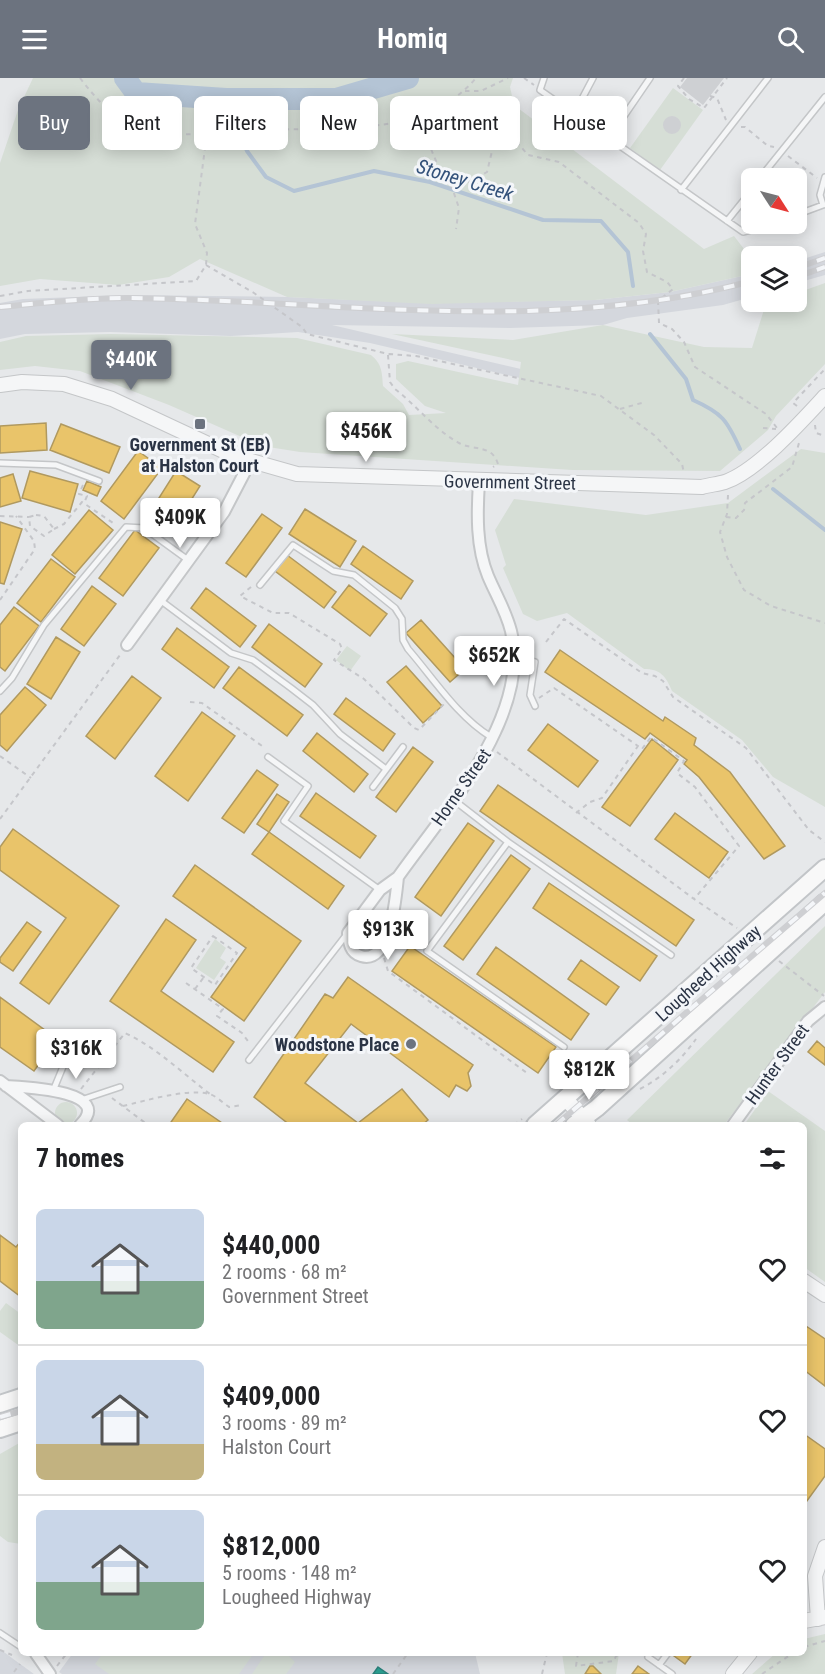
<!DOCTYPE html>
<meta charset="utf-8">
<style>
body{margin:0;font-family:"Roboto Condensed",sans-serif;background:#f6f6f6;color:#202124;height:100vh;display:flex;flex-direction:column;font-size:22px;white-space:nowrap}
*{box-sizing:border-box;margin:0}
p{font-size:20px;color:#757577}
.icon{flex:none;width:33px;height:33px;fill:none;stroke:currentColor;stroke-width:2;stroke-linecap:round;stroke-linejoin:round}
.map{position:relative;flex:1;overflow:hidden}
.sheet{position:absolute;left:18px;top:1044px;width:789px;height:534px;display:flex;flex-direction:column;background:#fff;border-radius:9px;box-shadow:0 3px 15px #0003}
.sheet>*{flex:none}
.guide{position:absolute;left:18px;top:18px;width:789px;height:54px;display:flex;gap:12px}
.needle{width:39px;rotate:126deg}
.fabs{position:absolute;left:741px;top:90px;display:grid;gap:12px}
.fabs a{display:grid;place-items:center;width:66px;height:66px;border-radius:9px;background:#fff;box-shadow:0 3px 15px #0003;font-size:30px}
.price{position:absolute;translate:-50% -51px;padding:0 14px;border-radius:6px;background:#fff;color:#222;font-size:20px;line-height:39px;filter:drop-shadow(0 2px 3px #0008)}
.price::after{content:'';position:absolute;left:50%;top:36px;width:18px;height:14px;margin-left:-9px;background:inherit;clip-path:polygon(0 0,100% 0,50% 100%)}
.price.on{background:#6c737f;color:#fff}
ul{padding:0;list-style:none}
li{display:flex;align-items:center;gap:18px;height:150px;padding:0 18px}
li+li{border-top:2px solid #e0e0e0}
li span{display:grid;place-items:center;flex:none;width:168px;height:120px;border-radius:9px;color:#555}
li>.icon{margin-inline-start:auto}
span .icon{width:72px;height:72px;fill:#fffc;stroke-width:1}
li b{font-size:26px}
h2{display:flex;justify-content:space-between;align-items:center;height:72px;padding:0 18px;font-size:26px}
.chip{padding:0 21px;border-radius:9px;background:#fff;box-shadow:0 3px 15px #0003;font-size:21px;line-height:54px}
.chip.on{background:#6c737f;color:#fff}
header{display:flex;justify-content:space-between;align-items:center;height:78px;padding:0 18px;background:#6c737f;color:#fff;font-size:27px;font-weight:700}
.map>svg:first-child{display:block}
.built{fill:#d4d7dd}
.green{fill:#d6ded6}
.homes{fill:#e9c46a;stroke:#b0995f;stroke-width:1.5}
.schools{fill:#2a9d8f;stroke:#2a7e79;stroke-width:1.5}
.lines{fill:none;stroke-linecap:round;stroke-linejoin:round}
.stream{stroke:#b4c4d5;stroke-width:4}
.river{stroke:#b4c4d5;stroke-width:22}
.building{fill:#ced0d3}
.service-casing{stroke:#c4c6c8;stroke-width:8}
.minor-casing{stroke:#c4c6c8;stroke-width:14}
.tertiary-casing{stroke:#c4c6c8;stroke-width:16}
.primary-casing{stroke:#c2c5c8;stroke-width:20}
.path{stroke:#c5c6ca;stroke-width:2;stroke-dasharray:4.5 4.5;stroke-linecap:butt}
.service{stroke:#f5f6f7;stroke-width:5}
.minor{stroke:#f5f6f7;stroke-width:10}
.tertiary{stroke:#f5f6f7;stroke-width:14}
.primary{stroke:#f8f8f8;stroke-width:16}
.rail-casing{stroke:#cecfd2;stroke-width:6}
.rail{stroke:#f4f6f9;stroke-width:4;stroke-dasharray:11;stroke-linecap:butt}
.poi-dot{fill:#6c737f;stroke:#f4f6f9;stroke-width:2}
.labels{text-anchor:middle;dominant-baseline:central;stroke-width:6;stroke-linejoin:round;paint-order:stroke}
.poi-label{font-size:18px;font-weight:bold;fill:#2b3445;stroke:#f4f6f9}
.street-label{font-size:18px;fill:#2b3445;stroke:#f4f6f9}
.water-label{font-size:20px;font-style:italic;fill:#34527a;stroke:#f4f6f9}
</style>
<header><svg class="icon" aria-label="menu" viewBox="0 0 24 24"><path d="M4 6h16M4 12h16M4 18h16"/></svg>Homiq<svg class="icon" aria-label="search" viewBox="0 0 24 24"><circle cx="10" cy="10" r="6"/><path d="M15 15l6 6"/></svg></header>
<div class="map">
<svg width="825" height="1596" viewBox="0 0 825 1596">
<rect width="100%" height="100%" fill="#e6e8ea"/>
<path class="built" d="M 825,174 L 825,197 L 797,205 L 797,183 Z
M 751,196 L 751,219 L 723,227 L 627,240 L 603,247 L 510,250 L 332,247 L 646,320 L 644,329 L 370,265 L 298,254 L 231,258 L 110,254 L 25,256 L 0,261 L 0,225 L 23,221 L 128,217 L 287,219 L 427,225 L 595,222 L 670,214 Z
M 0,1571 L 16,1583 L 34,1596 L 0,1596 Z
M 73,1575 L 475,1575 L 480,1596 L 62,1596 L 59,1594 Z"/>
<path class="green" d="M 33,0 L 513,0 L 510,9 L 514,27 L 704,171 L 734,158 L 751,180 L 751,196 L 670,214 L 595,222 L 431,226 L 287,219 L 200,181 L 169,199 L 118,207 L 40,201 L 0,208 L 0,85 L 18,32 Z
M 673,10 L 703,32 L 660,92 L 630,70 Z
M 825,205 L 825,286 L 776,338 L 768,352 L 720,393 L 572,392 L 300,374 L 262,368 L 169,327 L 80,293 L 35,288 L 0,292 L 0,264 L 26,258 L 111,256 L 297,260 L 371,277 C 382,286 382,294 383,308 L 403,326 L 409,337 L 446,335 L 425,328 L 396,301 L 396,286 L 408,283 L 518,307 L 521,284 L 392,256 L 513,262 L 603,247 L 704,269 L 752,270 L 766,225 L 796,224 L 797,215 Z
M 801,371 L 825,375 L 825,729 L 773,699 L 742,662 L 672,613 C 666,598 660,591 644,591 L 567,535 L 537,543 L 523,536 L 503,490 L 506,487 L 495,452 L 514,421 L 646,437 L 728,425 Z
M 347,568 L 361,578 L 350,593 L 336,582 Z
M 825,848 L 825,914 L 724,1047 L 633,1047 L 627,1042 Z
M 215,861 L 226,870 L 220,880 L 226,884 L 214,902 L 196,890 Z
M 768,1013 L 825,1053 L 825,1204 L 804,1189 L 804,1047 L 744,1047 Z
M55 1035a11 11 0 1 1 22 0a11 11 0 1 1-22 0Z
M 6,1225 L 21,1236 L 21,1269 L 0,1254 L 0,1233 Z
M 21,1364 L 21,1466 L 8,1464 L 0,1458 L 0,1376 Z
M 825,1556 L 825,1596 L 752,1596 L 776,1575 L 804,1575 L 804,1561 Z
M 103,1575 L 254,1575 L 239,1596 L 109,1596 L 95,1586 Z
M 266,1575 L 286,1575 L 295,1584 L 286,1596 L 252,1596 Z
M 562,1575 L 619,1575 L 616,1596 L 565,1596 Z"/>
<path class="homes" d="M 46,345 L 47,372 L 0,375 L 0,348 Z
M 61,346 L 120,369 L 109,395 L 50,372 Z
M 138,373 L 162,390 L 124,441 L 101,423 Z
M 30,393 L 78,406 L 70,434 L 22,420 Z
M 176,393 L 200,408 L 171,454 L 147,439 Z
M 13,396 L 21,423 L 0,429 L 0,400 Z
M 87,403 L 101,409 L 97,418 L 83,412 Z
M 305,431 L 356,463 L 340,489 L 289,456 Z
M 89,432 L 113,452 L 75,496 L 52,477 Z
M 262,436 L 282,450 L 246,499 L 226,485 Z
M 0,444 L 22,451 L 4,506 L 0,505 Z
M 135,452 L 159,470 L 123,518 L 99,500 Z
M 363,468 L 413,503 L 401,521 L 351,486 Z
M 287,477 L 336,514 L 324,530 L 275,493 Z
M 51,481 L 75,499 L 41,544 L 17,525 Z
M 349,507 L 387,536 L 370,558 L 332,529 Z
M 92,508 L 116,526 L 84,568 L 61,551 Z
M 206,510 L 256,548 L 240,569 L 191,530 Z
M 14,529 L 39,548 L 5,593 L 0,589 L 0,547 Z
M 421,542 L 465,591 L 450,604 L 406,555 Z
M 269,546 L 322,586 L 305,609 L 252,569 Z
M 177,550 L 229,589 L 214,610 L 162,571 Z
M 56,559 L 80,574 L 51,621 L 27,606 Z
M 560,572 L 663,643 L 665,639 L 696,660 L 694,667 L 730,694 L 785,768 L 764,781 L 699,699 L 684,686 L 687,682 L 650,655 L 645,661 L 545,594 Z
M 406,588 L 442,628 L 423,645 L 387,604 Z
M 239,589 L 303,637 L 287,658 L 223,610 Z
M 132,598 L 161,620 L 115,681 L 86,658 Z
M 25,609 L 46,627 L 7,673 L 0,667 L 0,637 Z
M 346,620 L 395,656 L 383,673 L 334,636 Z
M 202,634 L 235,658 L 188,723 L 155,698 Z
M 548,646 L 598,683 L 578,709 L 528,672 Z
M 317,655 L 368,696 L 354,714 L 303,673 Z
M 652,661 L 678,682 L 630,748 L 602,729 Z
M 413,669 L 433,684 L 396,734 L 376,719 Z
M 257,692 L 278,707 L 244,755 L 222,740 Z
M 498,707 L 694,842 L 676,868 L 480,733 Z
M 316,715 L 376,758 L 360,780 L 300,738 Z
M 277,716 L 289,724 L 269,754 L 257,746 Z
M 675,735 L 728,774 L 709,800 L 655,761 Z
M 468,745 L 494,763 L 441,838 L 415,819 Z
M 13,751 L 119,828 L 49,926 L 20,905 L 66,840 L 0,792 L 0,769 Z
M 269,754 L 344,808 L 328,831 L 252,776 Z
M 511,777 L 530,791 L 463,882 L 444,868 Z
M 195,787 L 301,863 L 244,943 L 211,919 L 246,870 L 173,818 Z
M 549,805 L 657,878 L 640,903 L 533,830 Z
M 166,841 L 196,862 L 161,913 L 234,964 L 213,994 L 110,923 Z
M 27,844 L 41,854 L 13,893 L 0,884 L 0,880 Z
M 410,868 L 556,969 L 538,995 L 392,893 Z
M 496,869 L 589,936 L 571,962 L 477,896 Z
M 581,882 L 619,909 L 606,927 L 568,901 Z
M 348,899 L 473,987 L 468,995 L 471,1008 L 467,1013 L 456,1007 L 449,1019 L 351,946 L 305,1005 L 358,1045 L 402,1011 L 428,1042 L 422,1047 L 290,1047 L 254,1019 L 325,916 L 333,920 Z
M 0,919 L 57,961 L 34,993 L 0,969 Z
M 817,963 L 825,970 L 825,987 L 808,974 Z
M 187,1021 L 225,1047 L 169,1047 Z
M 0,1157 L 16,1169 L 21,1163 L 21,1219 L 0,1203 Z
M 806,1248 L 825,1261 L 825,1308 L 804,1292 Z
M 804,1356 L 825,1371 L 825,1398 L 804,1427 Z
M 670,1575 L 693,1575 L 685,1586 Z
M 590,1588 L 593,1588 L 601,1596 L 585,1596 Z
M 638,1588 L 649,1596 L 632,1596 Z"/>
<path class="schools" d="M 378,1589 L 388,1596 L 373,1596 Z"/>
<g class="lines">
<path class="stream" d="M 226,21 L 247,73 L 266,99 L 294,113 L 374,93 L 430,104 L 543,142 L 601,143 L 628,174 L 633,208
M 650,256 L 686,301 L 693,322 C 722,335 727,342 740,371
M 773,411 L 825,452"/>
<path class="river" d="M 125,0 L 136,15 L 226,21 L 336,21 L 408,0"/>
</g>
<path class="building" d="M 687,0 L 724,0 L 703,27 L 680,9 Z
M663 47a9 9 0 1 1 18 0a9 9 0 1 1-18 0Z"/>
<g class="lines">
<g class="service-casing">
<path id="service" d="M 544,0 L 540,12 L 743,154 L 775,146
M 574,36 L 593,0
M 609,60 L 650,0
M 760,100 L 825,19
M 681,112 L 768,0
M 796,137 L 823,127 L 820,117 L 825,99
M 727,143 L 752,112
M 0,385 L 56,387 L 99,403
M 260,507 L 293,467 L 333,493 L 354,497 L 395,530 L 402,541 L 403,562 L 408,571 C 434,601 457,638 491,659
M 160,522 L 231,575 L 253,582 L 291,610 L 313,627 L 340,656 L 386,691
M 514,579 L 535,584 L 530,617 L 535,628
M 0,613 L 12,600 L 44,547 L 126,449 L 144,450 L 188,482
M 268,679 L 308,708 L 284,743 L 380,812
M 373,709 L 403,669
M 455,723 L 508,764
M 564,969 L 427,873 L 508,764 L 671,877
M 49,973 L 66,985
M 249,982 L 347,856
M 53,1013 L 74,962
M 81,1022 L 120,1009
M 0,1555 L 21,1569
M 648,1579 L 672,1596
M 659,1587 L 668,1575"/>
</g>
<g class="minor-casing">
<path id="minor" d="M 127,567 L 224,434 L 250,384
M 398,799 C 443,735 532,638 511,553 C 506,533 496,517 488,498 C 476,469 477,435 479,404
M 398,799 C 396,817 391,887 361,878 C 350,875 349,865 348,855 L 380,812 Z
M 0,1003 L 58,1047
M 6,1008 C 21,1009 116,1012 80,1047
M 733,1047 L 808,943 L 825,929
M 36,1576 L 50,1596"/>
</g>
<g class="tertiary-casing">
<path id="tertiary" d="M 0,307 L 22,304 L 64,306 L 112,321 L 234,378 L 297,396 L 702,409 C 709,407 718,406 725,404 C 757,393 802,343 825,318
M 566,1021 L 589,1047
M 804,1203 L 825,1217
M 818,1541 L 815,1498 L 825,1469
M 804,1543 L 825,1539
M 733,1596 L 750,1575"/>
</g>
<g class="primary-casing">
<path id="primary" d="M 535,1047 L 825,790
M 574,1047 L 597,1030 L 825,824
M 0,1326 L 21,1319
M 0,1351 L 21,1344"/>
</g>
<path class="path" d="M 80,0 C 94,18 109,36 130,46 C 166,64 227,53 266,52 C 314,50 365,53 412,41 C 436,34 460,19 476,0
M 524,0 L 534,7
M 684,0 L 678,8 L 689,21 L 704,30 L 727,0
M 465,13 L 481,13 L 508,0
M 710,18 L 717,20 L 726,42
M 414,40 C 429,56 431,79 444,97 L 469,104 L 487,94 L 493,69 L 508,54 L 528,77 L 559,84 L 639,145 L 646,156 L 643,173 L 647,194 L 667,204 L 673,211 L 658,223 L 659,245 L 672,251 L 684,264 L 695,289 L 766,336 L 777,350
M 741,49 L 745,49 L 768,68 L 774,69
M 788,78 L 817,100
M 448,98 L 459,130 L 456,151
M 206,187 L 254,215 L 302,249 L 307,256 L 388,276 L 416,278 L 601,318 L 654,357 L 682,386 L 684,395
M 0,218 L 28,213 L 196,203 L 206,187 L 207,175 L 195,146 L 207,55
M 388,277 L 390,304 L 395,311 C 416,327 435,352 459,365 C 474,373 492,366 498,386 L 493,389
M 797,328 L 793,325 L 825,291
M 620,331 L 645,324
M 815,347 L 816,355 L 825,358
M 763,350 L 776,351
M 83,407 L 79,416 L 87,418 L 84,425
M 728,417 L 727,436 L 720,454 L 727,479 L 744,512 L 771,528 L 825,545
M 36,437 L 44,438 L 54,451 L 44,458 L 30,448 L 29,439 Z
M 0,438 L 29,439
M 726,439 L 736,440 L 744,432 L 745,425 L 792,389 L 799,365
M 54,451 L 64,446 L 82,424 L 116,447
M 251,509 L 240,518 L 273,535 L 289,535 L 340,566 L 342,571 L 334,582 L 364,601 L 414,650 L 419,652 L 444,626
M 0,522 L 35,471 L 34,463 L 16,438
M 546,564 L 564,541 L 642,595 L 655,598 L 663,603 L 673,619 L 746,670 L 809,752 L 825,764
M 539,620 L 554,610 L 638,668
M 190,624 L 202,625 L 265,670
M 497,674 L 694,821 L 737,850
M 0,678 L 31,700
M 576,735 L 590,724 L 602,720 L 638,668 L 642,671 L 651,659 L 684,683 L 677,695 L 695,709 L 739,768 L 694,821
M 0,741 L 120,577
M 213,858 L 237,875 L 215,907 L 191,890 Z
M 384,880 L 388,893 L 527,995
M 779,883 L 824,918
M 186,905 L 223,931 L 217,938 L 242,955 L 250,966
M 195,911 L 204,899
M 81,1011 L 125,955 C 156,969 182,995 210,1016
M 640,1011 C 663,999 681,982 696,961
M 112,1020 L 148,1047
M 123,1028 C 145,1023 187,1010 209,1016 C 215,1017 223,1025 229,1029 L 242,1027
M 514,1047 L 522,1041
M 804,1569 L 825,1563
M 0,1572 L 12,1577
M 578,1575 L 576,1588 L 614,1583 L 616,1578 L 629,1575
M 57,1588 L 67,1575
M 14,1594 L 20,1586
M 393,1596 L 408,1575
M 542,1596 L 547,1575
M 762,1596 L 793,1575"/>
<use href="#service" class="service"/>
<use href="#minor" class="minor"/>
<use href="#tertiary" class="tertiary"/>
<use href="#primary" class="primary"/>
<g class="rail-casing">
<path id="rail" d="M 796,190 L 825,180
M 796,199 L 825,189
M 0,229 C 42,225 84,220 127,220 C 335,222 547,258 752,203
M 556,1047 L 825,815
M 0,1339 L 21,1333"/>
</g>
<use href="#rail" class="rail"/>
</g>
<g class="poi-dot">
<rect x="194" y="340" width="12" height="12" rx="3"/>
<circle cx="411" cy="966" r="6"/>
</g>
<g class="labels">
<g class="poi-label">
<text x="200" y="366">Government St (EB)<tspan x="200" dy="21">at Halston Court</tspan></text>
<text x="399" y="966" text-anchor="end">Woodstone Place</text>
</g>
<g class="street-label">
<text transform="translate(510 404) rotate(1)">Government Street</text>
<text transform="translate(461 709) rotate(-55)">Horne Street</text>
<text transform="translate(708 895) rotate(-42)">Lougheed Highway</text>
<text transform="translate(777 986) rotate(-54)">Hunter Street</text>
</g>
<g class="water-label">
<text transform="translate(465 102) rotate(17)">Stoney Creek</text>
</g>
</g>
</svg>
<div class="fabs">
<a><svg class="needle" viewBox="-14 -14 28 28"><path d="M0-13l5 13h-10z" fill="#e53935"/><path d="M0 13l5-13h-10z" fill="#757577"/></svg></a>
<a><svg class="icon" aria-label="layers" viewBox="0 0 24 24"><path d="M12 4l9 5-9 5-9-5zM3 14l9 5 9-5"/></svg></a>
</div>
<b class="price on" style="left:131px;top:313px">$440K</b>
<b class="price" style="left:366px;top:385px">$456K</b>
<b class="price" style="left:180px;top:471px">$409K</b>
<b class="price" style="left:494px;top:609px">$652K</b>
<b class="price" style="left:388px;top:883px">$913K</b>
<b class="price" style="left:76px;top:1002px">$316K</b>
<b class="price" style="left:589px;top:1023px">$812K</b>
<div class="guide">
<a class="chip on">Buy</a>
<a class="chip">Rent</a>
<a class="chip">Filters</a>
<a class="chip">New</a>
<a class="chip">Apartment</a>
<a class="chip">House</a>
</div>
<section class="sheet">
<h2>7 homes<svg class="icon" aria-label="filters" viewBox="0 0 24 24"><path d="M4 7h16M4 17h16"/><circle cx="9" cy="7" r="2"/><circle cx="15" cy="17" r="2"/></svg></h2>
<ul>
<li><span style="background:linear-gradient(#c9d6e8 60%,#7fa58c 0)"><svg class="icon" aria-label="home" viewBox="0 0 24 24"><path d="M3 11l9-7 9 7M6 9v11h12V9"/></svg></span><div><b>$440,000</b><p>2 rooms · 68 m²</p><p>Government Street</p></div><svg class="icon" aria-label="heart" viewBox="0 0 24 24"><path d="M12 20l-8-8c-3-5 5-10 8-4 3-6 11-1 8 4z"/></svg></li>
<li><span style="background:linear-gradient(#c9d6e8 70%,#c2b280 0)"><svg class="icon" aria-label="home" viewBox="0 0 24 24"><path d="M3 11l9-7 9 7M6 9v11h12V9"/></svg></span><div><b>$409,000</b><p>3 rooms · 89 m²</p><p>Halston Court</p></div><svg class="icon" aria-label="heart" viewBox="0 0 24 24"><path d="M12 20l-8-8c-3-5 5-10 8-4 3-6 11-1 8 4z"/></svg></li>
<li><span style="background:linear-gradient(#c9d6e8 60%,#7fa58c 0)"><svg class="icon" aria-label="home" viewBox="0 0 24 24"><path d="M3 11l9-7 9 7M6 9v11h12V9"/></svg></span><div><b>$812,000</b><p>5 rooms · 148 m²</p><p>Lougheed Highway</p></div><svg class="icon" aria-label="heart" viewBox="0 0 24 24"><path d="M12 20l-8-8c-3-5 5-10 8-4 3-6 11-1 8 4z"/></svg></li>
</ul>
</section>
</div>
